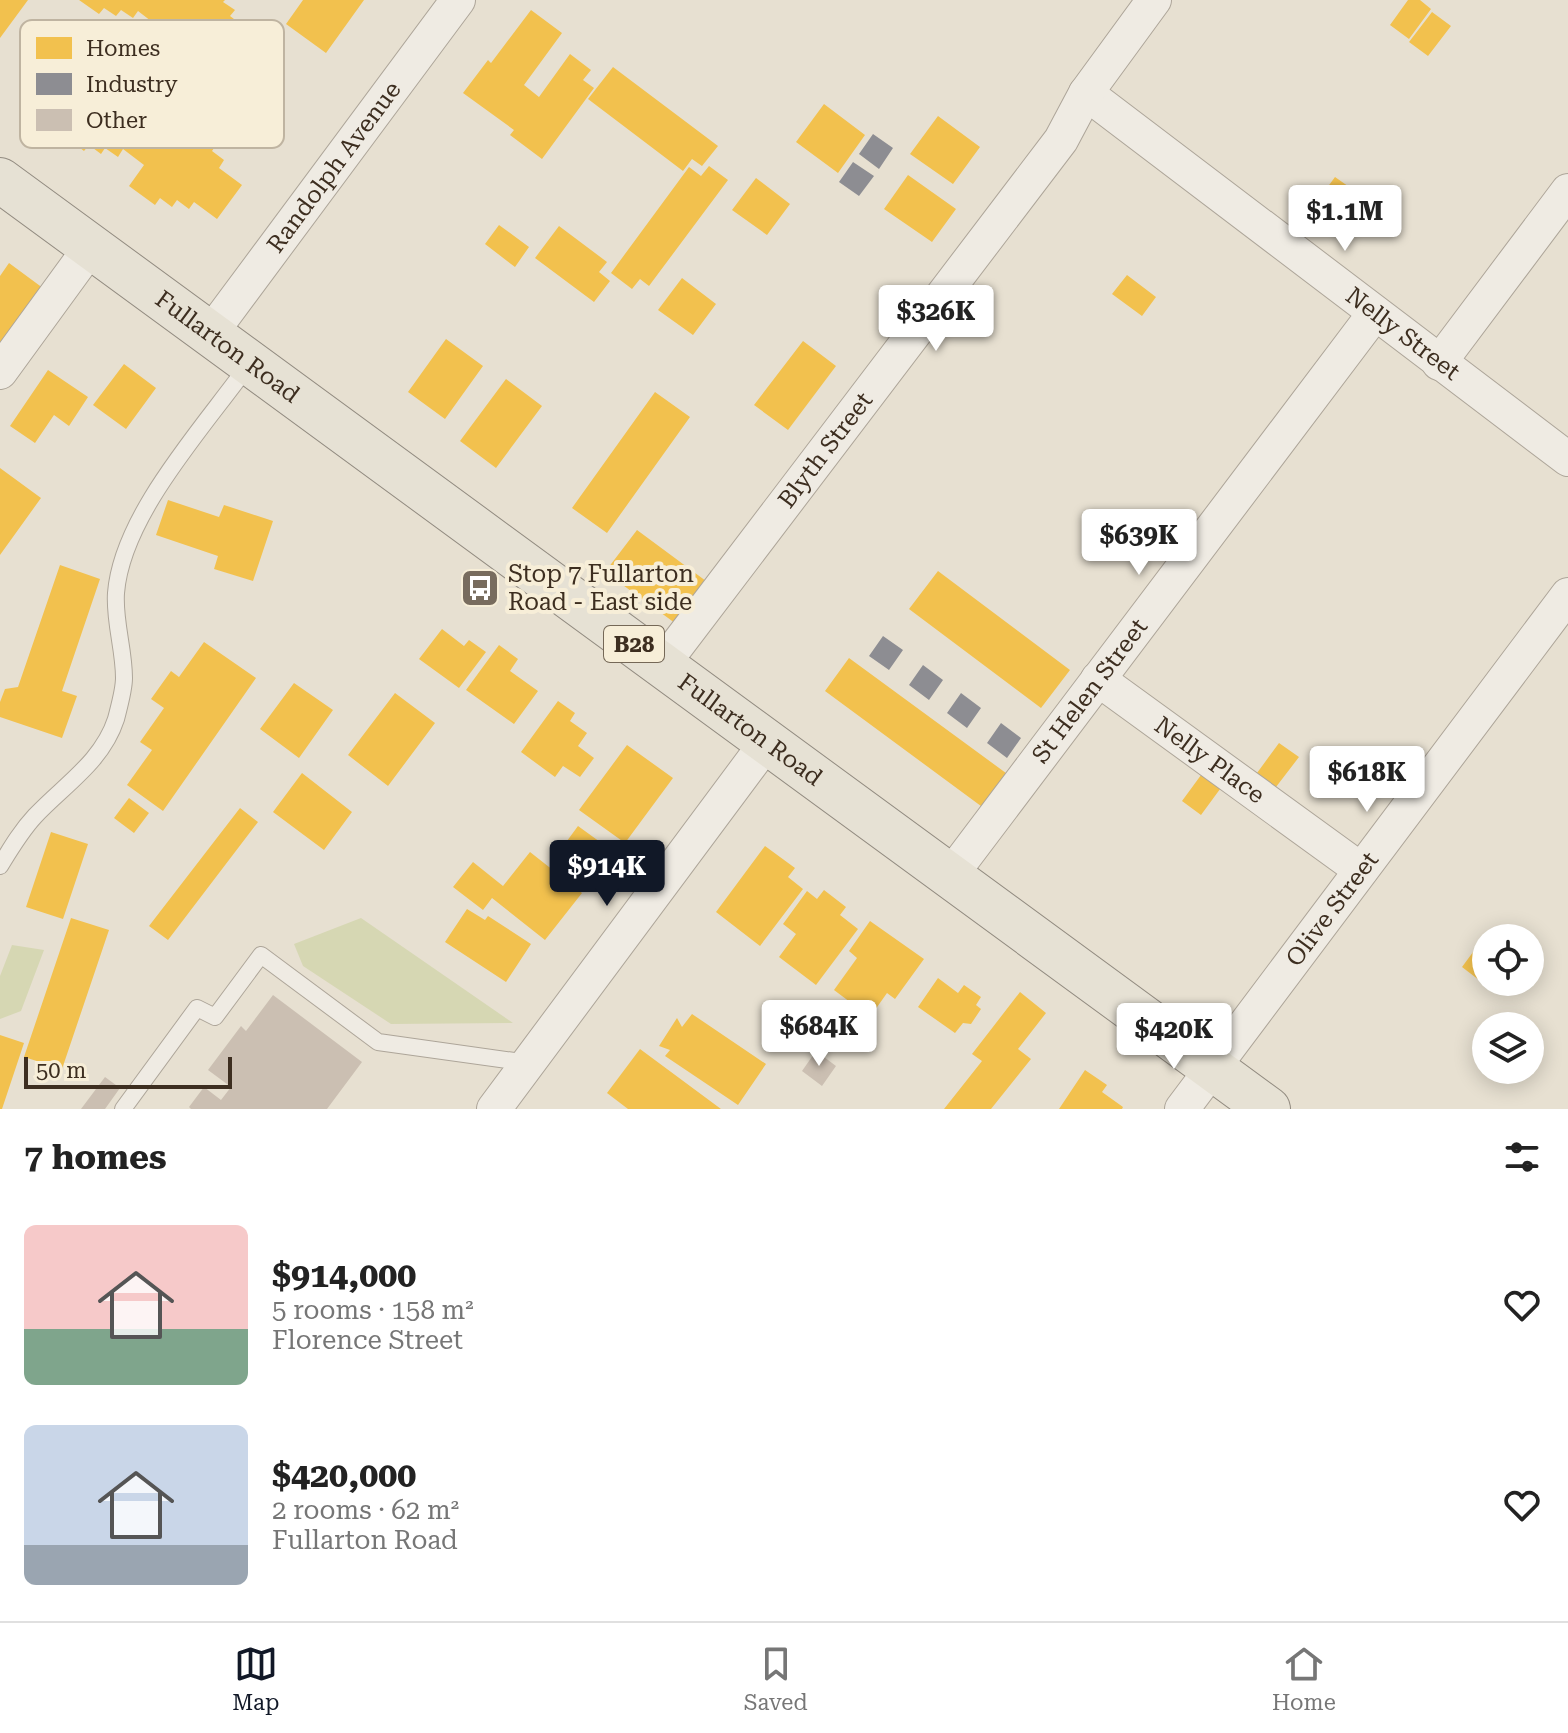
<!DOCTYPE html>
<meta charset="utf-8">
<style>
body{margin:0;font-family:"Roboto Serif",serif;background:#f2f2f2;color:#222;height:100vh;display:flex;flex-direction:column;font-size:30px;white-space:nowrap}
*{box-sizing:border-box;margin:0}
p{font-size:26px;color:#767676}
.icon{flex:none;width:44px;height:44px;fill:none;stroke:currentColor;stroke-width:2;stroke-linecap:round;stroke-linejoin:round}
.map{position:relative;height:1109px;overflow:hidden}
.details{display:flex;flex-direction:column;background:#fff;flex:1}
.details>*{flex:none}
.buttons{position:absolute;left:1472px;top:924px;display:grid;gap:16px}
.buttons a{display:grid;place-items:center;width:72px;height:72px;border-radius:50%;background:#fff;box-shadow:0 4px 20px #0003;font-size:40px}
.scale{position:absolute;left:24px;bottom:20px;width:208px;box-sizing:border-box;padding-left:8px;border:4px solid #3d2e20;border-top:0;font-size:22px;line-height:28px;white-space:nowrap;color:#3d2e20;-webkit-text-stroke:6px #f7eed8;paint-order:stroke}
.price{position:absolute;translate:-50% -68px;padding:0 18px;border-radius:8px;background:#fff;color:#222;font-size:26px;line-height:52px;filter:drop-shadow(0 2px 4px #0008)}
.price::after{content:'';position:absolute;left:50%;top:48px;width:24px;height:18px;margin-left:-12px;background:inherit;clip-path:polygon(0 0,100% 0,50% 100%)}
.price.selected{background:#111827;color:#fff}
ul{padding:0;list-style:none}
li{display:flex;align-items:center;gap:24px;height:200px;padding:0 24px}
li span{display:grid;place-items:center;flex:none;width:224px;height:160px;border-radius:12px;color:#555}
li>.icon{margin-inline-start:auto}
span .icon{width:96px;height:96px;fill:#fffc;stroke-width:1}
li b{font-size:34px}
h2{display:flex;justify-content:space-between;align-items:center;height:96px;padding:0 24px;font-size:34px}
.dock{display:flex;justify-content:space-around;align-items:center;height:112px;border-top:2px solid #e0e0e0;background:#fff;font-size:22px;color:#767676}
.dock a{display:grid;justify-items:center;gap:4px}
.dock .selected{color:#111827}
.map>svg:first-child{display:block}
.green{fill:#d6d7b3}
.homes{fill:#f2c14e}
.industry{fill:#8d8d92}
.building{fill:#cbbfb2}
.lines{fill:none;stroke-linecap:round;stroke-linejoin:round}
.lane-casing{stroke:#ada599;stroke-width:18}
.street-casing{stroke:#ada599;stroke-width:36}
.primary-casing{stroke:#928b80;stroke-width:46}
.lane{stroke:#efebe3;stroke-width:16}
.street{stroke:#efebe3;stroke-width:34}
.primary{stroke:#e6e1d4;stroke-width:44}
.labels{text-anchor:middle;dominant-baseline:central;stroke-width:8;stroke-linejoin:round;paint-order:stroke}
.shield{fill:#f7eed8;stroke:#756857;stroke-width:2}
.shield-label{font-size:22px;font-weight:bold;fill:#3d2e20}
.street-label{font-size:24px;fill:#3d2e20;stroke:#f7eed8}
.poi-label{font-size:24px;fill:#3d2e20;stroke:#f7eed8;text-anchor:start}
.key{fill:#f7eed8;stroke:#bfb4a1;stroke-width:2}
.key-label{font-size:22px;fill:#3d2e20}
</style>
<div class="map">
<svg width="1568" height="1109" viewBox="0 0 1568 1109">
<rect width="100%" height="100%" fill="#e7e0d1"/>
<path class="green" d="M 361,918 L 513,1023 L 391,1024 L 303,966 L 294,944 Z
M 12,945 L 44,950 L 21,1011 L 0,1019 L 0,976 Z"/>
<path class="homes" d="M 0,0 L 28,0 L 0,38 Z
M 79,0 L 225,0 L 223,2 L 235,10 L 230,16 L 242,25 L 237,33 L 260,50 L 236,84 L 213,66 L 207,74 L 195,65 L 190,71 L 179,63 L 174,70 L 145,48 L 160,28 L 138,11 L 133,18 L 121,10 L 116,16 L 104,8 L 99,14 Z
M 303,0 L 364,0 L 326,53 L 286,24 Z
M 1408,0 L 1420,0 L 1431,9 L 1409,39 L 1390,25 Z
M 531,10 L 562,33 L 524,85 L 539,97 L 570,54 L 591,70 L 583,80 L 594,88 L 542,159 L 510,135 L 514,130 L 463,93 L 488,60 L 491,63 Z
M 1432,12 L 1451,26 L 1428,56 L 1409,42 Z
M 114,43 L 145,66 L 133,82 L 147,93 L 142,99 L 154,108 L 149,115 L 169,131 L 184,111 L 210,130 L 205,137 L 216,145 L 212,151 L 224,160 L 219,168 L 242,185 L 217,219 L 194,202 L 189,209 L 177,200 L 172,207 L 160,198 L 155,205 L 129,186 L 144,165 L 123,149 L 118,157 L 105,148 L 101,154 L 89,145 L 84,151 L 71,141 L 91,114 L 82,108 L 102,82 L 95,77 L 102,69 L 97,66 Z
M 613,67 L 718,146 L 702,166 L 692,159 L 683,171 L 588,99 Z
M 824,104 L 865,135 L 838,173 L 796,142 Z
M 938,116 L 980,147 L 953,184 L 910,154 Z
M 709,166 L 728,180 L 649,286 L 640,279 L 632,289 L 611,273 L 689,167 L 701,176 Z
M 908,175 L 956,209 L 932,242 L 884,209 Z
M 1335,177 L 1355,191 L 1333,221 L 1313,207 Z
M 756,178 L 790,204 L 767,235 L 732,210 Z
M 499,225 L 529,247 L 515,267 L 485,244 Z
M 559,226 L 607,262 L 599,272 L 610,281 L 594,302 L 535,258 Z
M 9,263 L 51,294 L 0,344 L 0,276 Z
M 1127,275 L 1156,297 L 1142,316 L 1112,294 Z
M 682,278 L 716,304 L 693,335 L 658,310 Z
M 446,339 L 483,366 L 445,419 L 408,392 Z
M 803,341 L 836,366 L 788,430 L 754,405 Z
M 124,364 L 156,388 L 126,429 L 93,405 Z
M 48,370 L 88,397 L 69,426 L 54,415 L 35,443 L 10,426 Z
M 506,379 L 542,406 L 496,468 L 460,441 Z
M 655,392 L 690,417 L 607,533 L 572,508 Z
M 0,468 L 41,498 L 0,555 Z
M 168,500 L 219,517 L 224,505 L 273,521 L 253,581 L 214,569 L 218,556 L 156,535 Z
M 637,530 L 710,584 L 679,626 L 605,572 Z
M 60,565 L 100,579 L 62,691 L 77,696 L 62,738 L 0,717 L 0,702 L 5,689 L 18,687 Z
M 938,571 L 1070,670 L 1041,708 L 909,609 Z
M 442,629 L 464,646 L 469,640 L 486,652 L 459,688 L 419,659 Z
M 204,642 L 256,678 L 163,811 L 127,785 L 152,750 L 140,742 L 164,708 L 151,699 L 171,671 L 179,677 Z
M 499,645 L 518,659 L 510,671 L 538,691 L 514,724 L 466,690 Z
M 849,658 L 1010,776 L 985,809 L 825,691 Z
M 294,683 L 333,710 L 299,758 L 260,729 Z
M 395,693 L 435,723 L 388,786 L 348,755 Z
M 558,701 L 575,713 L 570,721 L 587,733 L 578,746 L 594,758 L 580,777 L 563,766 L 555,777 L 521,752 Z
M 1279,743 L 1299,757 L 1276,787 L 1257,773 Z
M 627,745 L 673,778 L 625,843 L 579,810 Z
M 1204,771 L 1223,785 L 1201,815 L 1182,801 Z
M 302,773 L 352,812 L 324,850 L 273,812 Z
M 129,798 L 149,813 L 134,833 L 114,818 Z
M 240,808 L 258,822 L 168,940 L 149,926 Z
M 578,826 L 618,855 L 593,889 L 553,860 Z
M 51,832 L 88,844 L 63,919 L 26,907 Z
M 765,846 L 795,868 L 788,877 L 803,889 L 760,946 L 716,912 Z
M 530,852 L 582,893 L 545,940 L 492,898 L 483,910 L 453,887 L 473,862 L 503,886 Z
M 824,890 L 846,907 L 840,915 L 858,929 L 816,985 L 779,957 L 796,934 L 783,924 L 807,891 L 817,899 Z
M 467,909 L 485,920 L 488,916 L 531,944 L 506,982 L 445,942 Z
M 71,918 L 109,930 L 62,1069 L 24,1057 Z
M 870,921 L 924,959 L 895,999 L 887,993 L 870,1017 L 834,990 L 857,958 L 849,951 Z
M 1476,948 L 1486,956 L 1486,982 L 1497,982 L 1492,990 L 1462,967 Z
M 938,978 L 958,993 L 964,985 L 981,997 L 976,1005 L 981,1009 L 971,1024 L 963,1023 L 955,1033 L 918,1007 Z
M 1020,992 L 1046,1013 L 1018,1049 L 1031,1059 L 991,1109 L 944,1109 L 982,1061 L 972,1054 Z
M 692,1014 L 766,1064 L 738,1105 L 665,1056 L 670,1050 L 659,1046 L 677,1018 L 682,1027 Z
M 0,1035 L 24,1043 L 2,1109 L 0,1109 Z
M 640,1049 L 721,1109 L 628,1109 L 607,1093 Z
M 1085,1070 L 1107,1085 L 1102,1092 L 1123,1107 L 1122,1109 L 1059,1109 Z"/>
<path class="industry" d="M 873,134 L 893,148 L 879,169 L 859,154 Z
M 853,162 L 874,176 L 859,196 L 839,182 Z
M 883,636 L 903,650 L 889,670 L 869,656 Z
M 923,665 L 943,680 L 929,700 L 909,685 Z
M 961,693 L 981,708 L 967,728 L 947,713 Z
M 1001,723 L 1021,738 L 1007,758 L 987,743 Z"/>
<path class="building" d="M 273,995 L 362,1062 L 327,1109 L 191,1109 L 189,1107 L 204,1087 L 221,1100 L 231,1087 L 208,1070 L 241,1026 L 246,1031 Z
M 816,1051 L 836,1066 L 822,1086 L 802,1071 Z
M 105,1077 L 120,1088 L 105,1109 L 81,1109 Z"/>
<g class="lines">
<g class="lane-casing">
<path id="lane" d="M 0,866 C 11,848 21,831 35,816 C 64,785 102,762 116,719 C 119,707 124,690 124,678 C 124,649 114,621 116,593 C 122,515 204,427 249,364
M 123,1109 L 197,1008 L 215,1017 L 261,955 L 378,1042 L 528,1063"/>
</g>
<g class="street-casing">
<g id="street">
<path id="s1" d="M 1086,93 L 1568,459"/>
<path id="s2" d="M 210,334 L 458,0"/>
<path d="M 1439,363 L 1568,191"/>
<path d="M 0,372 L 91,247"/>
<path id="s3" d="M 662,665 L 1061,140 L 1086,93 L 1154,0"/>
<path id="s4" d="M 1098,679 L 1361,870"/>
<path id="s5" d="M 950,876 L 1375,313"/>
<path d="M 494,1109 L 767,742"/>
<path id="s6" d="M 1182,1109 L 1568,595"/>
</g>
</g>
<g class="primary-casing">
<g id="primary">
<path id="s7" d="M 0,180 L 1268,1109"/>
</g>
</g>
<use href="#lane" class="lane"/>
<use href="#street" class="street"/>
<use href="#primary" class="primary"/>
</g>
<defs>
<g id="bus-square" transform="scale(2)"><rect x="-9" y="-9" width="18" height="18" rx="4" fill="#786c5e" stroke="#f7eed8"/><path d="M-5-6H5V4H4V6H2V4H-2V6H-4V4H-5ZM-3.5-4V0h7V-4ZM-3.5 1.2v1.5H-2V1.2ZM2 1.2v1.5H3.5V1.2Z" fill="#fff"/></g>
</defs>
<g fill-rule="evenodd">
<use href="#bus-square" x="480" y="588"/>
</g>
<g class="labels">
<rect class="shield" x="604" y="626" width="60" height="36" rx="6"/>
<g class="shield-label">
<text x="634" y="644">B28</text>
</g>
<g class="street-label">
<text stroke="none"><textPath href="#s2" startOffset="208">Randolph Avenue</textPath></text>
<text stroke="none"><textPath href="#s1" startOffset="398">Nelly Street</textPath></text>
<text stroke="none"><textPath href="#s7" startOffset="282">Fullarton Road</textPath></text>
<text stroke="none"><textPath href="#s3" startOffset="270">Blyth Street</textPath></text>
<text stroke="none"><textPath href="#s5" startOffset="232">St Helen Street</textPath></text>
<text stroke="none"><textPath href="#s7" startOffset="930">Fullarton Road</textPath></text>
<text stroke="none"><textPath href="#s4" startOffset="138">Nelly Place</textPath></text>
<text stroke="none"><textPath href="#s6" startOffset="250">Olive Street</textPath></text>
</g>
<g class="poi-label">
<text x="508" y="574">Stop 7 Fullarton<tspan x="508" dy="28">Road - East side</tspan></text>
</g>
</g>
<rect x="20" y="20" width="264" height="128" rx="12" class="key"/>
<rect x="36" y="37" width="36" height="22" fill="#f2c14e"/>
<rect x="36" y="73" width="36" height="22" fill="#8d8d92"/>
<rect x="36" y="109" width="36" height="22" fill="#cbbfb2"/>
<g class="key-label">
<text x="86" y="56">Homes</text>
<text x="86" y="92">Industry</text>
<text x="86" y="128">Other</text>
</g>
</svg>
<div class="buttons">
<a><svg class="icon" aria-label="locate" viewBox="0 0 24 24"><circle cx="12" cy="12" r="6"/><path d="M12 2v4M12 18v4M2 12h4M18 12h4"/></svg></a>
<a><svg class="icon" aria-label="layers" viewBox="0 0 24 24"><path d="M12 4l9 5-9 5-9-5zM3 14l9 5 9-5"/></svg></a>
</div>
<div class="scale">50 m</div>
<b class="price" style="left:1345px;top:253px">$1.1M</b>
<b class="price" style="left:936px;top:353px">$326K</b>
<b class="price" style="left:1139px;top:577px">$639K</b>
<b class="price" style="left:1367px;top:814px">$618K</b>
<b class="price selected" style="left:607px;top:908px">$914K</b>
<b class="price" style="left:819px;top:1068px">$684K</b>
<b class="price" style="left:1174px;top:1071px">$420K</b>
</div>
<section class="details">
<h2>7 homes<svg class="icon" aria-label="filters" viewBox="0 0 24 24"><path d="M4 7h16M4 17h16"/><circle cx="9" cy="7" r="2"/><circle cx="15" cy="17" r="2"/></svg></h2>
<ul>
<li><span style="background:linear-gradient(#f6c9c9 65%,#7fa58c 0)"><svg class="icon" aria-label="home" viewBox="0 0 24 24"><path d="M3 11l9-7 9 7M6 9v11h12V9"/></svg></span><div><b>$914,000</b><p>5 rooms · 158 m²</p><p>Florence Street</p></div><svg class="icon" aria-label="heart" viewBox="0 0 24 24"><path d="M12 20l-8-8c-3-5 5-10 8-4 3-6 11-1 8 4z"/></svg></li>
<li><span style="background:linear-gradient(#c9d6e8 75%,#9aa5b1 0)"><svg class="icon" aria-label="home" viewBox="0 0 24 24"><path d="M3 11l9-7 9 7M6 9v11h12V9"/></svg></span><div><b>$420,000</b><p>2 rooms · 62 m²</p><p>Fullarton Road</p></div><svg class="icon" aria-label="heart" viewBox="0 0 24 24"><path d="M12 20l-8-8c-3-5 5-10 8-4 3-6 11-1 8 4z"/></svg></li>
</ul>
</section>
<nav class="dock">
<a class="selected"><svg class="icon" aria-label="map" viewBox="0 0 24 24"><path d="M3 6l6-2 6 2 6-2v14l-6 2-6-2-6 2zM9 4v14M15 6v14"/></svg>Map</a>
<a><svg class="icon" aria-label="saved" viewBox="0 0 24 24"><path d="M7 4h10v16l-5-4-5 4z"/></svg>Saved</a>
<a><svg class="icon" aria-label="home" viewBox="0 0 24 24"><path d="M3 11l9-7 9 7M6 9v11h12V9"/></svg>Home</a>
</nav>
